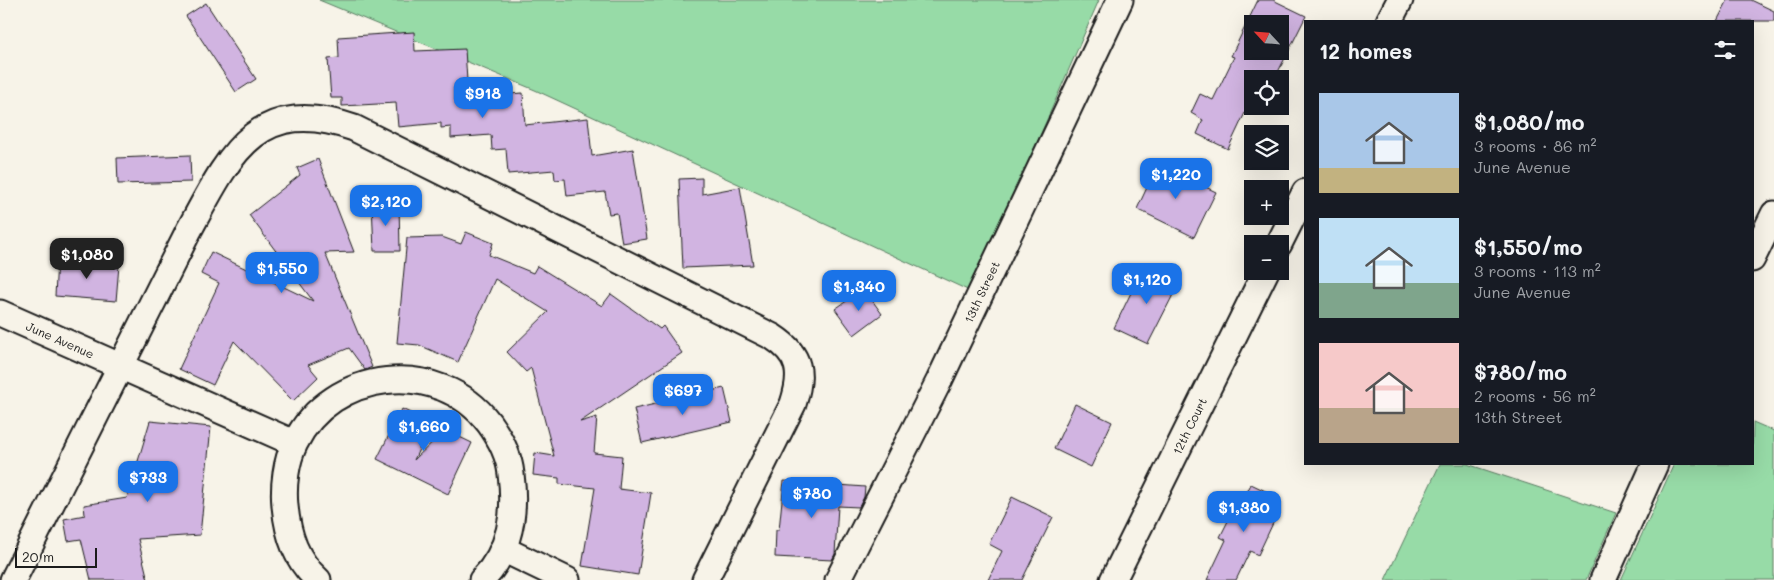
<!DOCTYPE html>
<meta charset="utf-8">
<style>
body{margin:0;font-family:Mali,sans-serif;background:#20242c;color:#f1f3f6;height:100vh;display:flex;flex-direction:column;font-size:19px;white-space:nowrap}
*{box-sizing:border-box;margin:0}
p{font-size:16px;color:#9ea1a6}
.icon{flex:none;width:28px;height:28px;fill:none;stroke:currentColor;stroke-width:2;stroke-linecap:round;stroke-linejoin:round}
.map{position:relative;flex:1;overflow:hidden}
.drawer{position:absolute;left:1304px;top:20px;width:450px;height:445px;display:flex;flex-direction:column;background:#171b24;border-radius:0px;box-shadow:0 5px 20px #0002}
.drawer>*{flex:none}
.needle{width:32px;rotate:296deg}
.fabs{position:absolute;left:1244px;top:15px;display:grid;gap:10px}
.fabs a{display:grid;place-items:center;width:45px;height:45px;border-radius:0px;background:#171b24;box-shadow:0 5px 20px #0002;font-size:25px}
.scale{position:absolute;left:15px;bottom:12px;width:82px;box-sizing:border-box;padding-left:5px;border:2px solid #1c1c1c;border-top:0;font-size:14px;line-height:18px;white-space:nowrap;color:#1c1c1c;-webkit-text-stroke:4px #f7f3e8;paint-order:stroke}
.price{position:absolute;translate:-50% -42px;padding:0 11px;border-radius:10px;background:#1a73e8;color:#fff;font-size:16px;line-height:32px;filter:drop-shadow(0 1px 2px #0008)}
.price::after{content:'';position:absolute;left:50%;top:30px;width:15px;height:11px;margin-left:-8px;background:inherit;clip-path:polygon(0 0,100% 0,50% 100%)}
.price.active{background:#222;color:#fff}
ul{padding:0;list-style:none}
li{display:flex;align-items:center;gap:15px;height:125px;padding:0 15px}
li span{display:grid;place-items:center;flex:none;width:140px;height:100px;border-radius:0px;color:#555}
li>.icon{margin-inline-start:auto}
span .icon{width:60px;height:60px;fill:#fffc;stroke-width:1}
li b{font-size:21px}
h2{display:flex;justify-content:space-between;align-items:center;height:60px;padding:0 15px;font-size:21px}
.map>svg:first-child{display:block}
.green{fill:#97dba7;stroke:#5a7c62}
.building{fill:#d1b4e1;stroke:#1c1c1c;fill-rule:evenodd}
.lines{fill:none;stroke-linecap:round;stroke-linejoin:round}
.minor-casing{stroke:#1c1c1c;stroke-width:29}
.minor{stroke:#f7f3e8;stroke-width:25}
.labels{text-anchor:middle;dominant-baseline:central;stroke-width:4;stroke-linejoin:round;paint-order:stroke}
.street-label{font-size:12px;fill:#1c1c1c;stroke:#f7f3e8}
</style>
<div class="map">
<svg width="1774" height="580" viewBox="0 0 1774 580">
<rect width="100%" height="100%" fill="#f7f3e8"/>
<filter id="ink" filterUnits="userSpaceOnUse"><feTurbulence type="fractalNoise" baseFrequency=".02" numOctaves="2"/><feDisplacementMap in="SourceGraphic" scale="10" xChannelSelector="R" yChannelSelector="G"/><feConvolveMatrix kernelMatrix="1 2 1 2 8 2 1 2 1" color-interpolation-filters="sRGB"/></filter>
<g filter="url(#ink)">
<path class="green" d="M 319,0 L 1099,0 L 972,292 L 535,90 Z
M 1753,422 L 1774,431 L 1774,580 L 1621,580 L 1674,464 L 1752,464 Z
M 1440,464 L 1467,464 L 1616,513 L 1586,580 L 1385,580 Z"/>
<path class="building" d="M 1258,0 L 1273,0 L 1306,16 L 1275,78 L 1265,72 L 1262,79 L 1252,79 L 1252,98 L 1228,149 L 1197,134 L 1203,120 L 1191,113 L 1200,94 L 1213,100 L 1234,57 L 1231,56 ZM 1252,24 L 1280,24 L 1280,51 L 1252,51 Z
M 1728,0 L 1751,0 L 1774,11 L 1774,21 L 1717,21 Z
M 206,3 L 256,79 L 236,92 L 186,16 Z
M 414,32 L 415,51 L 465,49 L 468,97 L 523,93 L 525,125 L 588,118 L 592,156 L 633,149 L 647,239 L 622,243 L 617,213 L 609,214 L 605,192 L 567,196 L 565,179 L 555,180 L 554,170 L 508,174 L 506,149 L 492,150 L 491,135 L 451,138 L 451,127 L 441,128 L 441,123 L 398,127 L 396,103 L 342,106 L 342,98 L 331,98 L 328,59 L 339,58 L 338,37 Z
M 190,155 L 191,182 L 118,184 L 117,158 Z
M 318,159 L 354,252 L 325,253 L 372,367 L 365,370 L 349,348 L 308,365 L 318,377 L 293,401 L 234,341 L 213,385 L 179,369 L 219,283 L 201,274 L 211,252 L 313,301 L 249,215 L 300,175 L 297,168 Z
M 1158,164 L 1216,192 L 1194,237 L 1137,209 Z
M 702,178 L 702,194 L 740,187 L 753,265 L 683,268 L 679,179 Z
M 372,203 L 399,203 L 400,251 L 374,251 Z
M 466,232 L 493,243 L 489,255 L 533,273 L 537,266 L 602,306 L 611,294 L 660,329 L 663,326 L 682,353 L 580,422 L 597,417 L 594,453 L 622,456 L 619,489 L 651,493 L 638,575 L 582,566 L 595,488 L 559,484 L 559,478 L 533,475 L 535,453 L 554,456 L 531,368 L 526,372 L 507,352 L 548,312 L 495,279 L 458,362 L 419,345 L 397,343 L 407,238 L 442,237 L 461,244 Z
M 57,260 L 119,265 L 116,301 L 55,296 Z
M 1153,267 L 1180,281 L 1148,344 L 1114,328 L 1141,272 L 1149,276 Z
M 864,289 L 882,314 L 854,335 L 835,309 Z
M 724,388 L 732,422 L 642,443 L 634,409 Z
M 1075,404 L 1112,422 L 1091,467 L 1054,449 Z
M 402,409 L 431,423 L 414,460 L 445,430 L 472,443 L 448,494 L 377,459 Z
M 150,421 L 211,427 L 200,535 L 138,539 L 148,580 L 91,580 L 81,539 L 68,541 L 64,519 L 85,515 L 84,505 L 127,498 Z
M 784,481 L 865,487 L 864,497 L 859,507 L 838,506 L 835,554 L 832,560 L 775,557 L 776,530 L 779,530 Z
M 1251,484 L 1278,497 L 1268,518 L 1274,521 L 1258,555 L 1250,551 L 1236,580 L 1207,580 L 1226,540 L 1220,537 L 1237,503 L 1241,505 Z
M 1012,497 L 1053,517 L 1022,580 L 988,580 L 1002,551 L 989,544 Z"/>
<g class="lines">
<g class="minor-casing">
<g id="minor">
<path d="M 1389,21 L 1400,0"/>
<path d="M 1279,244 L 1305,192"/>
<path d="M 1752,259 L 1774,214"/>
<path id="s1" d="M 0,313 L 294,443"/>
<path d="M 503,549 L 567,580"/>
<path d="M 13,580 L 189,230 C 229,156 256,94 354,128 L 773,337 C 801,355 803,374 793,404 L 705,580"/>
<path d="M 318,580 C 296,560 288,536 285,506 C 283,486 286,461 295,443 C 331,369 439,357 489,423 C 500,438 509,455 511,474 C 516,513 511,550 482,580"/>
<path id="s2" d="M 838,580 L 939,381 L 1120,0"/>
<path id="s3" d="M 1113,580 L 1266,271"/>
<path d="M 1603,580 L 1655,464"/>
</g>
</g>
<use href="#minor" class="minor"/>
</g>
</g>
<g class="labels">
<g class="street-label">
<text stroke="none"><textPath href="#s2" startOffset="322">13th Street</textPath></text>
<text stroke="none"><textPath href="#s1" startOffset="66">June Avenue</textPath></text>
<text stroke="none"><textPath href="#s3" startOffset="172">12th Court</textPath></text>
</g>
</g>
</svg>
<div class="fabs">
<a><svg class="needle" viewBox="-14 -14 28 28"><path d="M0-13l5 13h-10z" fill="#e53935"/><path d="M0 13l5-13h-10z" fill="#9ea1a6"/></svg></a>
<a><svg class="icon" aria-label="locate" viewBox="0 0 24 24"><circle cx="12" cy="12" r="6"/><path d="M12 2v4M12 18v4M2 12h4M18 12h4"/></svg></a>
<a><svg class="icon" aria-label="layers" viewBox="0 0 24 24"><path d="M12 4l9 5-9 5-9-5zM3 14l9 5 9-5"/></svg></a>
<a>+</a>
<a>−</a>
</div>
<div class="scale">20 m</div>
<b class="price" style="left:483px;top:119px">$918</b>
<b class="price" style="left:1176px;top:200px">$1,220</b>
<b class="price" style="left:386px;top:227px">$2,120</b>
<b class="price active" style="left:87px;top:280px">$1,080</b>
<b class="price" style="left:282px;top:294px">$1,550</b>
<b class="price" style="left:1147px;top:305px">$1,120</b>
<b class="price" style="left:859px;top:312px">$1,340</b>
<b class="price" style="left:683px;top:416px">$697</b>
<b class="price" style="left:424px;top:452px">$1,660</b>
<b class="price" style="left:148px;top:503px">$733</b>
<b class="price" style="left:812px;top:519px">$780</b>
<b class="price" style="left:1244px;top:533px">$1,380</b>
<section class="drawer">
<h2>12 homes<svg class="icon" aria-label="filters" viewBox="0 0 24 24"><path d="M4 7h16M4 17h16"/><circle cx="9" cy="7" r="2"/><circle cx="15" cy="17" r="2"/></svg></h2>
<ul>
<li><span style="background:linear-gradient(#a9c7e8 75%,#c2b280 0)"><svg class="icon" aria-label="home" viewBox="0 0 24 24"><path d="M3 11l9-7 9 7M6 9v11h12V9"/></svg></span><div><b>$1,080/mo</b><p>3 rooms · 86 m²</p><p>June Avenue</p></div></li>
<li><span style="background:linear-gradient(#bfe0f5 65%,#7fa58c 0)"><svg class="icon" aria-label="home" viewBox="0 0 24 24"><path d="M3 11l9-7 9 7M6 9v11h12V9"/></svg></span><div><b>$1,550/mo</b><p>3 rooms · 113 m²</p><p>June Avenue</p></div></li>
<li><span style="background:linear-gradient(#f6c9c9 65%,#b9a48a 0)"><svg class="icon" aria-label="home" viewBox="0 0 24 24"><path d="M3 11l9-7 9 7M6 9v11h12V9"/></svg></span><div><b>$780/mo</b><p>2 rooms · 56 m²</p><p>13th Street</p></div></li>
</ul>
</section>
</div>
